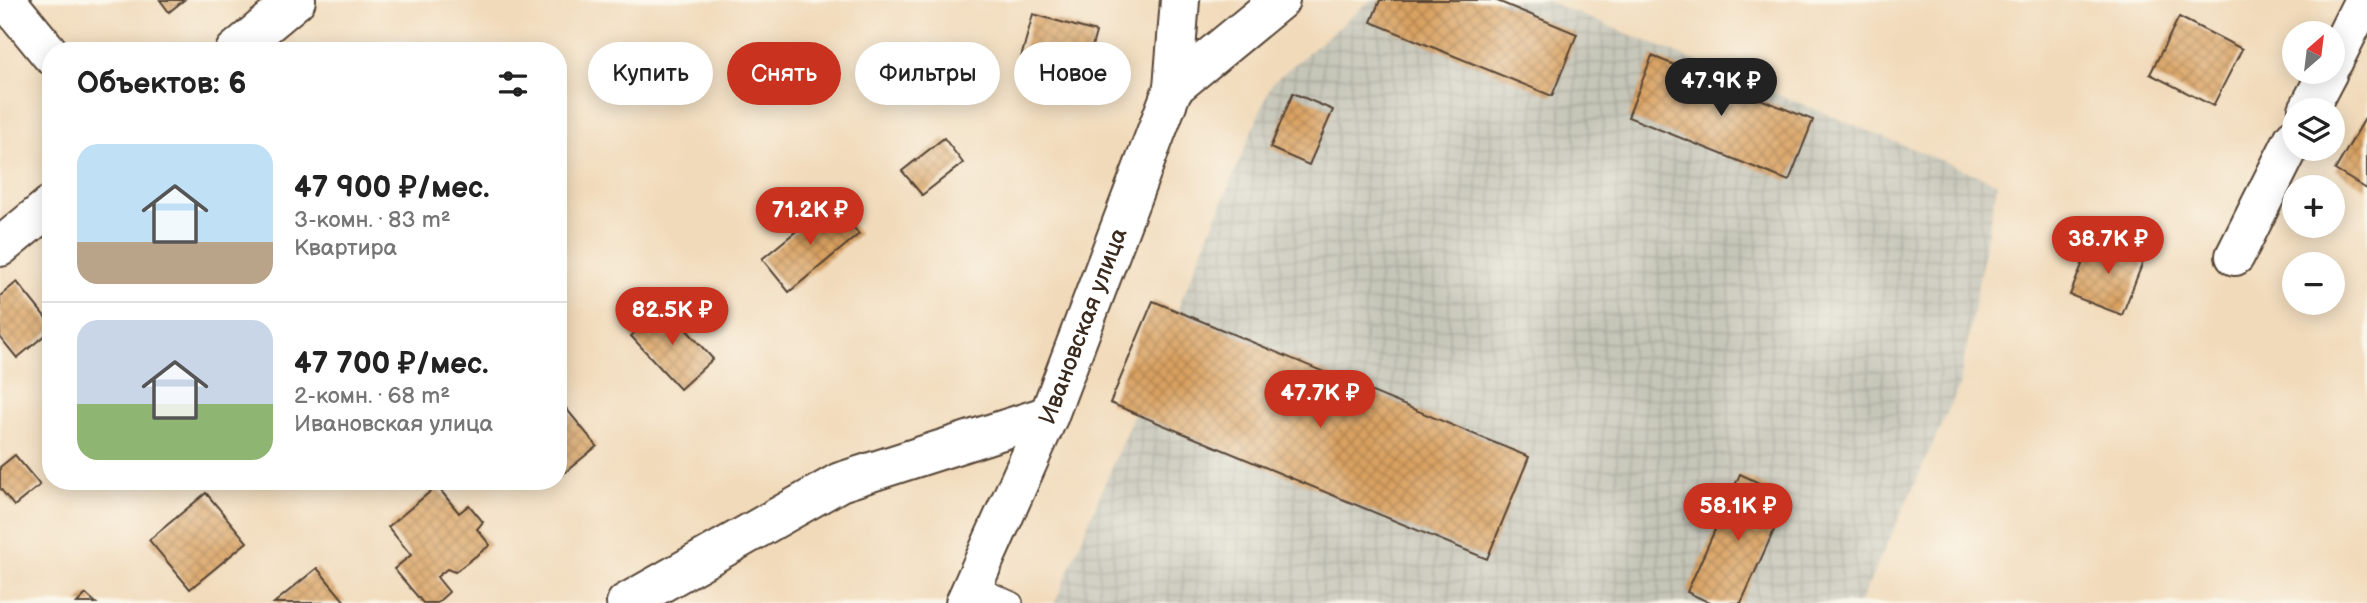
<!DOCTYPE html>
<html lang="ru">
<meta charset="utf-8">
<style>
body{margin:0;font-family:"Balsamiq Sans",sans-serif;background:#f2f2f2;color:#222;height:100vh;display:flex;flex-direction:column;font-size:26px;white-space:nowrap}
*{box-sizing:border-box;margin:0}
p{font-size:23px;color:#767676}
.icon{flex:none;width:38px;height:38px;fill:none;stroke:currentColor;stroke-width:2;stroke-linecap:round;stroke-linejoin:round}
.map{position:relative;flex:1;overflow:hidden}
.sheet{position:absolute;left:42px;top:42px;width:525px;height:448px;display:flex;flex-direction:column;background:#fff;border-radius:28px;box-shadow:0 4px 18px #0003}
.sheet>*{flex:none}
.guide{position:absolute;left:588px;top:42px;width:665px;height:63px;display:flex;gap:14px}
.needle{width:46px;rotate:28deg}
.fabs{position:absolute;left:2282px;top:21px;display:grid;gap:14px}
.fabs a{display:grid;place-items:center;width:63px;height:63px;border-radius:50%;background:#fff;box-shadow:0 4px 18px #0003;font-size:35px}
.price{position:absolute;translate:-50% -60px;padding:0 16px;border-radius:24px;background:#c8321e;color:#fff;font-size:23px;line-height:46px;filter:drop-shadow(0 2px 4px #0008)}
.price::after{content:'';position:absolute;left:50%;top:42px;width:21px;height:16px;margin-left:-10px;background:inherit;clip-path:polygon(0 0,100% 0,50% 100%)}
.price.on{background:#222;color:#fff}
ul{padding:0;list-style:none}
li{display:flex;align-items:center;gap:21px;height:175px;padding:0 35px}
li+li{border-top:2px solid #e0e0e0}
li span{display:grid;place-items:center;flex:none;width:196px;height:140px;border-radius:21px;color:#555}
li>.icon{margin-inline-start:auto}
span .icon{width:84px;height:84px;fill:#fffc;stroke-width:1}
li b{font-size:30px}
h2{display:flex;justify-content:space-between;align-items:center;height:84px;padding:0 35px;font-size:30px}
.pill{padding:0 24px;border-radius:32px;background:#fff;box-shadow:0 4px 18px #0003;font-size:24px;line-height:63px}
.pill.on{background:#c8321e;color:#fff}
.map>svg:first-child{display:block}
.industrial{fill:url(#industrial-grid)}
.building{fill:url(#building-cross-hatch)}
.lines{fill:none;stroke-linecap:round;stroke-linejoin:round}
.lane-casing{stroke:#564435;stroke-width:24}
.street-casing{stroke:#564435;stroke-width:42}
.lane{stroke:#fff;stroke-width:21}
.street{stroke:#fff;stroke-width:38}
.labels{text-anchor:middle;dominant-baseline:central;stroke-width:5;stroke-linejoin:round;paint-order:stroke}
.street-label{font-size:24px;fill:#3b2a1e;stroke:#fbf7ec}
</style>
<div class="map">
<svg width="2367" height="603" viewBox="0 0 2367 603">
<defs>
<pattern id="industrial-grid" width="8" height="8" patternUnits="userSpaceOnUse" patternTransform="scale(1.75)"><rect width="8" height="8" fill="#c5c5b8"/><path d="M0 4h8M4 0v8" fill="none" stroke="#aaa99e"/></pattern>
<pattern id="building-cross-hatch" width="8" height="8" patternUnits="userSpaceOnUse" patternTransform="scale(1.75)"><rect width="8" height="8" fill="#d9a160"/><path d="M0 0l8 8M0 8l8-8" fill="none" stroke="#b1834f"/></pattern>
</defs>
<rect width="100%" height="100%" fill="#fbf7ec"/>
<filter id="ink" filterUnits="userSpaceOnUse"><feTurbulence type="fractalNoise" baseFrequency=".0143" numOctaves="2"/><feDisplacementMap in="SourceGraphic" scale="14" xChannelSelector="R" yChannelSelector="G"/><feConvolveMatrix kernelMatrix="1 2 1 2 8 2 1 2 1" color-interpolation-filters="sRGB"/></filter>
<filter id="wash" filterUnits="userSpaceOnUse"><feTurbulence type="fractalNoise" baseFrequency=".00686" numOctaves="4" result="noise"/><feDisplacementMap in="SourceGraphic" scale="28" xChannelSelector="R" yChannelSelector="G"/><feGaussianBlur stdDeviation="1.57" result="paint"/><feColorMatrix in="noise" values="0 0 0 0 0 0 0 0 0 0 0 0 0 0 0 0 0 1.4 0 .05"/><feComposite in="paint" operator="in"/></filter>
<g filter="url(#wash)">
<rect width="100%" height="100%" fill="#f1daba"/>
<path class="industrial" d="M 1371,0 L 1544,0 L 1997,183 L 1959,387 L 1860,603 L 1055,603 L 1272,83 Z"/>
<g id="blocks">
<path class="building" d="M 160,0 L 184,0 L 169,12 Z
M 1380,0 L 1495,0 L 1577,34 L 1552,96 L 1371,22 Z
M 1033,14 L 1096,32 L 1079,94 L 1016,76 Z
M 2179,17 L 2242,49 L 2213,106 L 2150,74 Z
M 1652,56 L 1813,120 L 1789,181 L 1628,117 Z
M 1293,93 L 1333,110 L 1309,165 L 1270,148 Z
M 2367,115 L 2367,189 L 2335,170 Z
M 944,138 L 963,163 L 922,195 L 902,171 Z
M 832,202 L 859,234 L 789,292 L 762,259 Z
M 2093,237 L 2145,257 L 2122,315 L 2070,295 Z
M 17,282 L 51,324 L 51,330 L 17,358 L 0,337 L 0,296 Z
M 1153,301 L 1529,457 L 1487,559 L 1110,403 Z
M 665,306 L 713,359 L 680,389 L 631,336 Z
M 560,401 L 597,446 L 558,478 L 558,402 Z
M 15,455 L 40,485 L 14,506 L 0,488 L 0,467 Z
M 1740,474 L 1789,497 L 1741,603 L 1710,603 L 1687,592 Z
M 437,486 L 459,513 L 469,505 L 483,522 L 477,529 L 490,545 L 455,572 L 447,569 L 437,577 L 449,592 L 437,603 L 423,603 L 394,569 L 411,555 L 388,527 Z
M 206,493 L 247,542 L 190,589 L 149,540 Z
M 317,568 L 346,603 L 274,603 Z
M 86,594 L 96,603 L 77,603 Z"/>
</g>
</g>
<g filter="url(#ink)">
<use href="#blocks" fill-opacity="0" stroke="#564435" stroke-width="2"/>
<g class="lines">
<g class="lane-casing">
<path id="lane" d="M 973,585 L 1012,603"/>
</g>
<g class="street-casing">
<g id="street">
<path d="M 6,0 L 51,55"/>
<path d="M 235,51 L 296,0"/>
<path d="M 2333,62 L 2364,0"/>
<path d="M 1173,88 L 1180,0"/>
<path d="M 2308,110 L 2328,72"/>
<path d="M 0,247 L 51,205"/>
<path d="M 2235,256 L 2294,138"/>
<path d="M 626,603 L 840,482 L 1049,415"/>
<path id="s1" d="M 965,603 L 1049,415 L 1173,88 L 1280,0"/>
</g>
</g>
<use href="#lane" class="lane"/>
<use href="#street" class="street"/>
</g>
</g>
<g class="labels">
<g class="street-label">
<text stroke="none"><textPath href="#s1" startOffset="301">Ивановская улица</textPath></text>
</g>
</g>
</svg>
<div class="fabs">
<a><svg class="needle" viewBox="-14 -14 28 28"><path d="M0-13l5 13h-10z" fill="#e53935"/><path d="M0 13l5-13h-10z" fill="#767676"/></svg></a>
<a><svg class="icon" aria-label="layers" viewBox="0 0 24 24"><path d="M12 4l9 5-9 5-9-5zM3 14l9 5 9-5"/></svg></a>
<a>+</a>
<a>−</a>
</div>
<b class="price on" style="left:1721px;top:118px">47.9K ₽</b>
<b class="price" style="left:810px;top:247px">71.2K ₽</b>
<b class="price" style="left:2108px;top:276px">38.7K ₽</b>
<b class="price" style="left:672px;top:347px">82.5K ₽</b>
<b class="price" style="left:1320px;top:430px">47.7K ₽</b>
<b class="price" style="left:1738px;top:543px">58.1K ₽</b>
<div class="guide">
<a class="pill">Купить</a>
<a class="pill on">Снять</a>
<a class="pill">Фильтры</a>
<a class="pill">Новое</a>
</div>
<section class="sheet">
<h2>Объектов: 6<svg class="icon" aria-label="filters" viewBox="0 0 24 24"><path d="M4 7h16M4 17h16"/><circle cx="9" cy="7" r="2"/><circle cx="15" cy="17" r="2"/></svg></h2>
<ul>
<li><span style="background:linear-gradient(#bfe0f5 70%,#b9a48a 0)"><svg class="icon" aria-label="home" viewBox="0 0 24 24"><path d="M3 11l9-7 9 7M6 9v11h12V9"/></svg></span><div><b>47 900 ₽/мес.</b><p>3-комн. · 83 m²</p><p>Квартира</p></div></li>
<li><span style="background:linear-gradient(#c9d6e8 60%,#8fb573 0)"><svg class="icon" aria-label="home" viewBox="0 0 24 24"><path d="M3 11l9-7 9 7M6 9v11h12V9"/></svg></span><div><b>47 700 ₽/мес.</b><p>2-комн. · 68 m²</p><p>Ивановская улица</p></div></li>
</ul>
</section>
</div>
